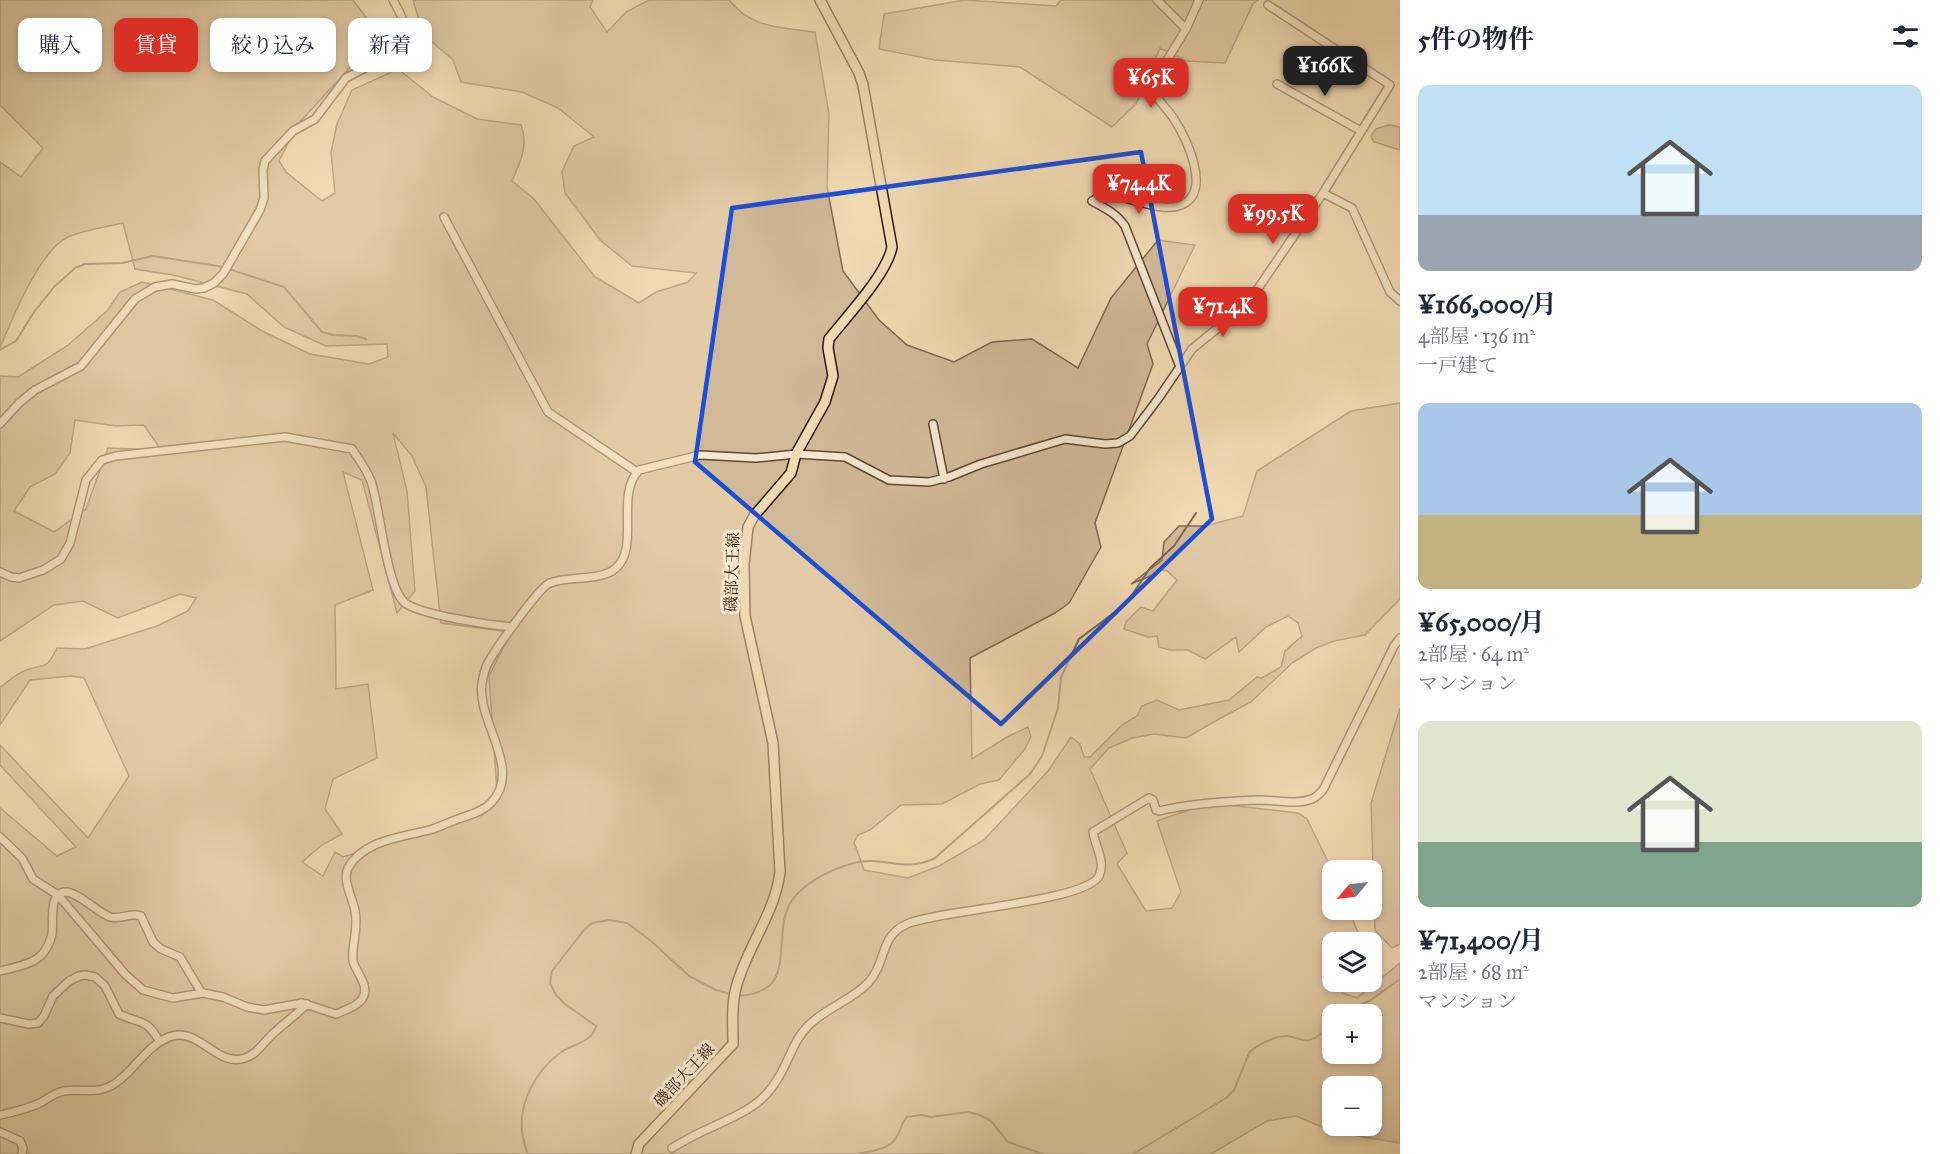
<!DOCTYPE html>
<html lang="ja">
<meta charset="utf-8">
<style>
body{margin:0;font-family:"IM FELL Great Primer","Noto Serif JP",serif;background:#f2f2f3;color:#1f2937;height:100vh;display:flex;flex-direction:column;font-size:22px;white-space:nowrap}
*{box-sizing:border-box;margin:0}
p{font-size:20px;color:#747a83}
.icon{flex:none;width:33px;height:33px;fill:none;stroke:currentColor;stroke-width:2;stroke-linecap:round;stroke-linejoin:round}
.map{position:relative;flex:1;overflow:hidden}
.panel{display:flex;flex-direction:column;background:#fff;width:540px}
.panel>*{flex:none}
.hud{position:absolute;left:18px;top:18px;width:570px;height:54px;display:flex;gap:12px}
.needle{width:39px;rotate:242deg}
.fabs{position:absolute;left:1322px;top:860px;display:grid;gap:12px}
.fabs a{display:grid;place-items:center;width:60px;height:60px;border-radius:12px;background:#fff;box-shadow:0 3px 9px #0003;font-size:30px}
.price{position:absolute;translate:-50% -51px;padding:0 14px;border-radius:12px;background:#d93025;color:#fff;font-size:20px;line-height:39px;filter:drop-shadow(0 2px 3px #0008)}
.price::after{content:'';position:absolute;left:50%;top:36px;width:18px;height:14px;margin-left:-9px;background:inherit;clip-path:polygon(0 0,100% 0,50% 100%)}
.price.current{background:#222;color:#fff}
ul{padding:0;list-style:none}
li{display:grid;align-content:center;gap:12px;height:318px;padding:0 18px}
li span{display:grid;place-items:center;height:186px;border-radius:12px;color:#555}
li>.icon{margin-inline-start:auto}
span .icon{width:108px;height:108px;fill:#fffc;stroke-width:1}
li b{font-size:26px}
h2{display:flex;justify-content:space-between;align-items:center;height:72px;padding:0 18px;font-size:26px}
.pill{padding:0 21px;border-radius:12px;background:#fff;box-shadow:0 3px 9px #0003;font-size:21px;line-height:54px}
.pill.current{background:#d93025;color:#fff}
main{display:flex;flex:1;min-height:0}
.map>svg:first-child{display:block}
.green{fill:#d0b996;stroke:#806851;stroke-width:1.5;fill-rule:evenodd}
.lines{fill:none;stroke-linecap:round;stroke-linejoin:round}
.stream{stroke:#7c654e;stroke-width:2}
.minor-casing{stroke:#604836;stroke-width:10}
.major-casing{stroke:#2f180c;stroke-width:12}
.minor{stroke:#f6e7cd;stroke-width:7}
.major{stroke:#f1dab2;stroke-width:9}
.marked{fill:none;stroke:#1d4ed8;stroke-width:4.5;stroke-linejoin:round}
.labels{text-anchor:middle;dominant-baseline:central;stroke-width:6;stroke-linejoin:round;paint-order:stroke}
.street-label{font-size:16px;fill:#2f180c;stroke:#f6e7cd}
</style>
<main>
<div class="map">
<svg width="1400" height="1154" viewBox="0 0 1400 1154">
<rect width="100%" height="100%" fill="#f1dab2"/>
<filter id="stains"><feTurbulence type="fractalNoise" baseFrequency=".00333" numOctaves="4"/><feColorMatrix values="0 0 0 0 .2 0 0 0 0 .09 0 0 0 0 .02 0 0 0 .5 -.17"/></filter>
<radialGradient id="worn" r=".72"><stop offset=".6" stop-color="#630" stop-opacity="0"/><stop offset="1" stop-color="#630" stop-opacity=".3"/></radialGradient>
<path class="green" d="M 0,0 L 353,0 L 380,36 L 378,54 L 354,63 L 298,124 L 279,161 L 286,172 L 322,201 L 335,193 L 331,152 L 337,124 L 352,90 L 398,69 L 433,97 L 477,119 L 521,125 C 529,144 520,163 512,181 L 534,199 L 595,277 L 639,303 L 656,292 L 688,282 L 696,273 L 632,266 L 600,240 L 565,193 L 562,171 L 574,146 L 594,137 L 558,108 L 522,92 L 461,82 L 453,60 L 423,34 L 413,0 L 593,0 L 590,7 L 607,32 L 626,12 L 649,0 L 729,0 C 752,29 780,27 815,32 L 829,114 L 827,187 L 843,271 L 879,320 L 907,345 L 954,362 L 992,342 L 1032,339 L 1078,368 L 1111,298 L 1158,240 L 1195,245 L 1147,344 L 1153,364 L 1095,523 L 1101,547 L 1069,603 L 1055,613 L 970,658 L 972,759 L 1007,737 L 1028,727 L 1031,737 L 1024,750 L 999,780 L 980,784 L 942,804 L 901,805 L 870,830 L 858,835 L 854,842 L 864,870 L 908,878 L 939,866 L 984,840 L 1048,771 L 1071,737 L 1080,744 L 1084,757 L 1090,757 L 1122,725 L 1137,716 L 1142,706 L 1157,700 L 1179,710 L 1229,700 L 1257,677 L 1262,678 L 1281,667 L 1285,651 L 1302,636 L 1298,623 L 1288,616 L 1266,627 L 1239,652 L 1236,637 L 1205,659 L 1188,650 L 1170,650 L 1159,647 L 1157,636 L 1148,637 L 1124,629 L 1126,622 L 1141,607 L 1153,611 L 1177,580 L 1167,571 L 1161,569 L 1153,575 L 1131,584 L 1162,560 L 1164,542 L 1179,526 L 1205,526 L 1243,516 L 1257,471 L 1351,411 L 1400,403 L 1400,599 L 1365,635 L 1334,641 L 1316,648 L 1292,663 L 1251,702 L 1219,719 L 1186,738 L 1154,734 L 1132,738 L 1109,748 L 1090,769 L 1127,853 L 1117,864 L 1146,911 L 1172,908 L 1181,892 L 1157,821 L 1209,803 L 1298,813 L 1307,819 L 1332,870 L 1332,909 L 1348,909 L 1362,942 L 1332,942 L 1332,981 L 1342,981 L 1342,993 L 1357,998 L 1400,963 L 1400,1143 L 1334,1132 L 1296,1116 L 1267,1121 L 1211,1154 L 0,1154 L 0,808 L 57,856 L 76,847 L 0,765 L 0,745 L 88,838 L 129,776 L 84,678 L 71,676 L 30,680 L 0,725 L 0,687 C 8,682 16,674 24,671 C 44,662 45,673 57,648 L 85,649 L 157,626 L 188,611 L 196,598 L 180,594 L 118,618 L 83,601 L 54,605 L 0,641 L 0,376 L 18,377 L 67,346 L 108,310 L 120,292 L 142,282 L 213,300 L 262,331 L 310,354 L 369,364 L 388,357 L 387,344 L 326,346 L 284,327 L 247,294 L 173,275 L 135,269 L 123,223 C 106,227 84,230 68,237 C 40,250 12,319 0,348 L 0,162 L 21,177 L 43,148 L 0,105 ZM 75,420 L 116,426 L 144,425 L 161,450 L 108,448 L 86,509 L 54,532 L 14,511 L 30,487 L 55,474 L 70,453 ZM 393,433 L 412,456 L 426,487 L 441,623 L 511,632 L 489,676 L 497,792 L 482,815 L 343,857 L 335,852 L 323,876 L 302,862 L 322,845 L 342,834 L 325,809 L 333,779 L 377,758 L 368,684 L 336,689 L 335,605 L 373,590 L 343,472 L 362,480 L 397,613 L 415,591 L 407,491 ZM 1332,1014 L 1371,1014 L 1371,1053 L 1332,1053 ZM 1332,1086 L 1371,1086 L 1371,1125 L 1332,1125 Z
M 965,0 L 1056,6 L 1061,0 L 1258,0 L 1253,4 L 1225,63 L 1186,61 L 1160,48 L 1136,104 L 1112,127 L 1020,67 L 935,60 L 879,49 L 884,14 Z
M 1389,125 L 1400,127 L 1400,150 L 1374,142 L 1371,136 L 1376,129 Z
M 1400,708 L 1400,944 L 1392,948 L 1375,930 L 1371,803 Z"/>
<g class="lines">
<path class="stream" d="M 229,269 L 284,287 L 322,332 L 333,335 L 357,336 L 366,339
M 0,350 L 16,341 L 34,312 L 54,287 L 75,268 L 85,264 L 122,263 L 153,256 L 224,267
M 736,996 C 807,994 764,928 797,894 C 813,877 849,860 872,861 C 897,862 910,870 935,858 L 1030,774 L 1042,756 L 1058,708 L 1061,677 L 1079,639 L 1123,606 L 1132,595 L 1150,568 L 1174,546 L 1196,513
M 1341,1014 L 1371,1000 L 1400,979
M 527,1154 C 526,1146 523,1139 522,1131 C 519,1101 537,1070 560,1053 C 572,1044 592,1043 596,1026 L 565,1004 L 556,995 L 550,983 L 552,971 L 584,930 L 592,923 L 609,920 L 627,923 L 650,940 L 689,976 L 716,990 L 731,994
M 857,1154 C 870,1151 889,1150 896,1138 C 901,1131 901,1123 907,1117 L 921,1115 L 931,1117 L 968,1112 L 980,1115 L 991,1121 L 1008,1142 L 1043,1154
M 1133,1154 L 1226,1098 L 1234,1090 L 1249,1053 C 1256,1045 1275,1036 1287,1036 C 1294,1036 1302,1042 1310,1040 C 1319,1038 1326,1029 1332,1023"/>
<g class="minor-casing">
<path id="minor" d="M 1157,0 L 1186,29
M 1277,84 L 1361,131
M 1323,193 L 1352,208 L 1390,292 L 1400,301
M 1092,201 C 1115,184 1154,216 1181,205 C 1213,193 1186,137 1174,119 C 1167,108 1154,98 1152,85 L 1186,29 L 1199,0
M 1092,201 C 1105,208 1117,214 1125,226 L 1180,367
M 444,217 L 548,412 L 637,472
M 0,424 L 19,403 L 35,390 L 81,366 L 135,299 L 155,287 L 172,284 L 196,289 L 204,288 L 214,283 L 223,274 L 260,210 L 264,198 L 263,170 L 265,161 L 293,131 L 315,119 L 346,78 L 388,56 C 393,51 396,46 399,40 C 409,23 401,16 393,0
M 933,424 L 944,479
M 0,572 L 11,577 L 19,578 L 43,570 L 61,559 L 70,543 L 86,480 L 102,460 L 116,456 L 285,437 L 352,449 C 359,459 366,469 371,481 C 380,507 386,587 405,603 C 421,615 490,625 512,627
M 0,837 L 22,858 L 33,879 L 58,895 L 125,974 L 143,990 L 173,998 L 203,993 L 223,997 L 247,1007 L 264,1010 L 302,1003 L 336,1014 C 351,1008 371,1002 363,982 C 360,975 355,968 353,961 C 351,946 359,929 355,911 C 353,899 342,880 348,868 C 364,839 405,837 433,829 C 441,826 450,822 458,819 C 469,815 482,812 491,803 C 525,767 472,718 483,678 C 484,674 485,669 487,665 C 494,651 539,587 550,583 C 570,575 600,582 616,568 C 640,547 615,495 639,470 L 700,455 L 756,458 L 796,454 L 845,457 L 889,480 L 929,482 L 949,477 L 981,464 L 1065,439 L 1105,444 L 1118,443 L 1130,436 L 1158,399 L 1192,349 L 1240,310 L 1257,290 L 1323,193 L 1390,85 L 1268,5
M 0,971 C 12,968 30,965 39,957 C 45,953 51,941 52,933 C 54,923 48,893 65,892 C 78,892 97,912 110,917 C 120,920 131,912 141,916 L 153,942 L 161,949 L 180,957 L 201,992
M 0,1018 L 29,1024 L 38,1023 L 44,1016 L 53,996 L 69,981 L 79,976 L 85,975 L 95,977 L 105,986 L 119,1014 C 139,1024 147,1018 159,1041
M 0,1115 C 14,1112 27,1109 40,1103 C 47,1099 56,1092 64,1091 C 85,1088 98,1096 117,1082 C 136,1068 147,1046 169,1037 C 198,1025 216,1068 245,1058 C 258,1054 265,1040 276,1031 C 286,1022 297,1014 307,1004
M 0,1132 L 20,1141 L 23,1148 L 22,1154
M 672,1148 C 684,1141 696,1134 708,1129 C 737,1115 760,1108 777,1080 C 789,1062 793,1040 809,1025 C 826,1008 852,1000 868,983 C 887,963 879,936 907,924 C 939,910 1085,902 1099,876 C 1106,862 1095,846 1093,832 L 1149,798 L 1153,800 L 1156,810 L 1159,811 C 1192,803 1227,801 1261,800 C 1277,800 1297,805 1312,799 C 1317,797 1320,793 1323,790 L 1394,646 L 1400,638"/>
</g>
<g class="major-casing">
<path id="major" d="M 636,1154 L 639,1144 L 733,1044 C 733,1025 731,1006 736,988 C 746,948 775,914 780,872 L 773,743 L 745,616 L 744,564 L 748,527 L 754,516 L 791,473 L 796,454 L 825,402 L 833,376 L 828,348 L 829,339 C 847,316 887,274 892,247 L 863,85 L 859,73 L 820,0"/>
</g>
<use href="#minor" class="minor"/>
<use href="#major" class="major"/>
</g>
<path d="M0 0H1400V1154H0ZM 1141,152 L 1212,519 L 1001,724 L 695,462 L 732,208 Z" fill="#f1dab2" fill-opacity=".55" fill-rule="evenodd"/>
<path class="marked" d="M 1141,152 L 1212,519 L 1001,724 L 695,462 L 732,208 Z"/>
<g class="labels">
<g class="street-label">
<text transform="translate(732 572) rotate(-88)">磯部大王線</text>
<text transform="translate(684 1075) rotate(-47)">磯部大王線</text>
</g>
</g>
<rect width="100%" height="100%" filter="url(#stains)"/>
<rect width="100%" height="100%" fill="url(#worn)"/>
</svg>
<div class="fabs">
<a><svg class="needle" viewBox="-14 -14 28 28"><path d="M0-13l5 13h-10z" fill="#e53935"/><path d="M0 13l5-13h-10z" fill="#747a83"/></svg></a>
<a><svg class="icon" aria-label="layers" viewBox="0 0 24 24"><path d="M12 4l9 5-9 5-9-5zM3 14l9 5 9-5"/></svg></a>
<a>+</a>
<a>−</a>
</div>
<b class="price current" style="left:1325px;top:97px">¥166K</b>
<b class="price" style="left:1151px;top:109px">¥65K</b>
<b class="price" style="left:1139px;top:215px">¥74.4K</b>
<b class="price" style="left:1273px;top:245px">¥99.5K</b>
<b class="price" style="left:1223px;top:338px">¥71.4K</b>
<div class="hud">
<a class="pill">購入</a>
<a class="pill current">賃貸</a>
<a class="pill">絞り込み</a>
<a class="pill">新着</a>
</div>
</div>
<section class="panel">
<h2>5件の物件<svg class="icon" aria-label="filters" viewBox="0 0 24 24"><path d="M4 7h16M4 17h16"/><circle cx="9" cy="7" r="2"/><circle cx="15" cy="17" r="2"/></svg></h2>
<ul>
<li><span style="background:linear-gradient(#bfe0f5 70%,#9aa5b1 0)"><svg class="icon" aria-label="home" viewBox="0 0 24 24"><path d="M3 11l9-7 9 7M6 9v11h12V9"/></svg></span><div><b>¥166,000/月</b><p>4部屋 · 136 m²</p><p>一戸建て</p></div></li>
<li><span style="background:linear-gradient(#a9c7e8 60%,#c2b280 0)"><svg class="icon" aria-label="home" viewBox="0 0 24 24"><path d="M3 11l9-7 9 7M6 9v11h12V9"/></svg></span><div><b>¥65,000/月</b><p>2部屋 · 64 m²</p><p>マンション</p></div></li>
<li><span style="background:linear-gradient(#dfe7d0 65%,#7fa58c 0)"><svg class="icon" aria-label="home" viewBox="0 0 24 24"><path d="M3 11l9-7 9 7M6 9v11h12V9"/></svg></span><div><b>¥71,400/月</b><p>2部屋 · 68 m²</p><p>マンション</p></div></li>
</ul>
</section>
</main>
